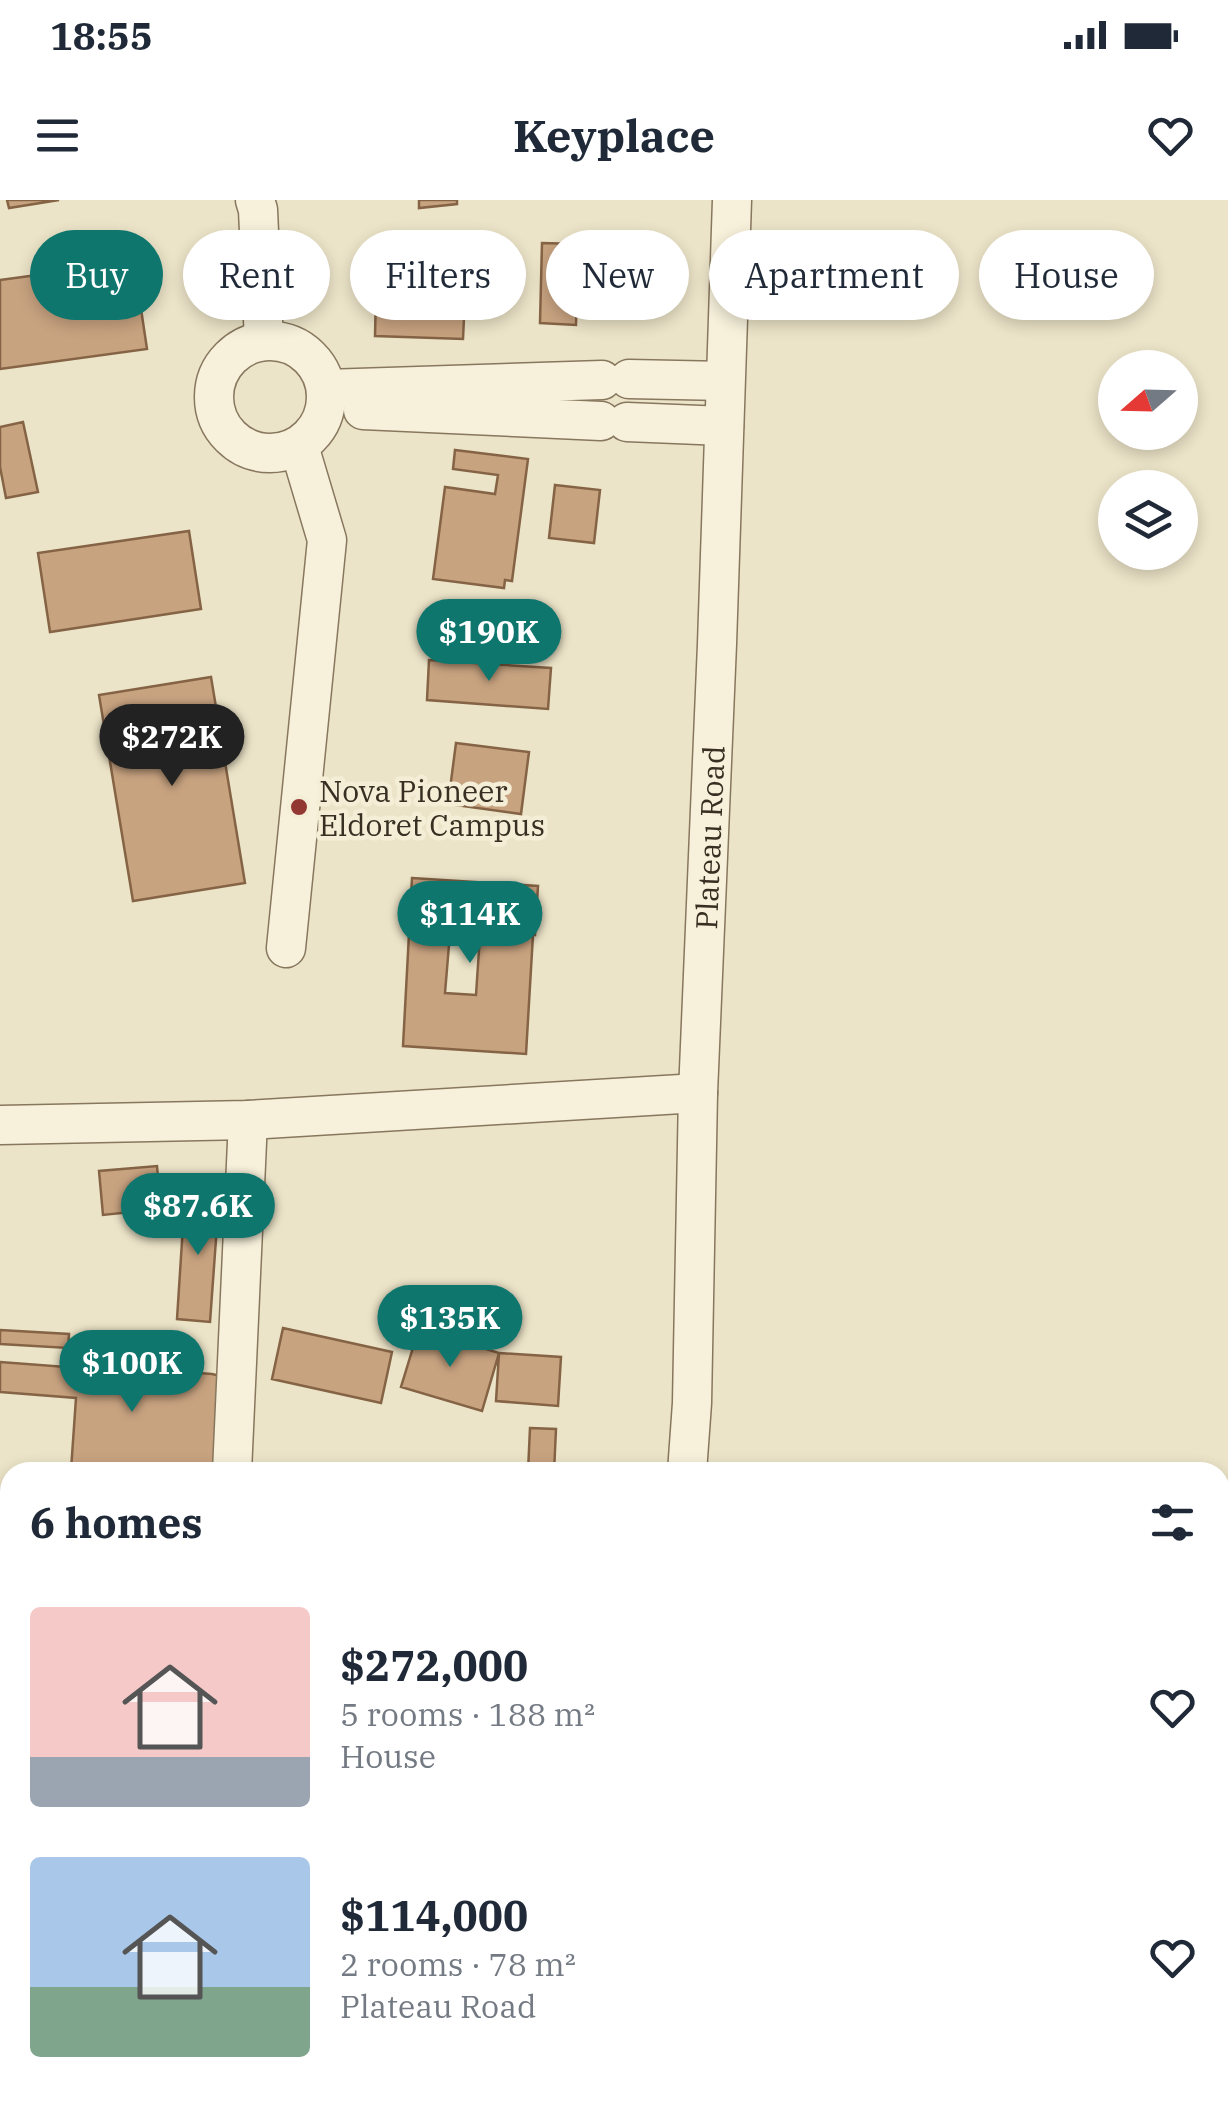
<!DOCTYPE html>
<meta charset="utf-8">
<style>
body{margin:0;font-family:"IBM Plex Serif",serif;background:#f2f2f3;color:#1f2937;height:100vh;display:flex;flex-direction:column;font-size:38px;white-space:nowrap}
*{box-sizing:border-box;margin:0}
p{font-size:32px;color:#747a83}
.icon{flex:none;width:55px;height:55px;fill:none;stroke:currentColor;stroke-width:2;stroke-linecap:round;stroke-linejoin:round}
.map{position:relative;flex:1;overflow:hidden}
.side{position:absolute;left:0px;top:1262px;width:1230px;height:642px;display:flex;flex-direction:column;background:#fff;border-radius:30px 30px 0 0;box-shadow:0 5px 15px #0003}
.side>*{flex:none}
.banner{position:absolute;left:30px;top:30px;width:1170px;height:90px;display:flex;gap:20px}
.needle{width:65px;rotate:250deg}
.fabs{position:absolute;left:1098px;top:150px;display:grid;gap:20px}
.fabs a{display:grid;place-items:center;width:100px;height:100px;border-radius:50%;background:#fff;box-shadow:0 5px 15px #0003;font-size:50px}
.price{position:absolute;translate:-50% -85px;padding:0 22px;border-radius:35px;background:#0f766e;color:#fff;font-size:32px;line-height:65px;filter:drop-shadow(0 2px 5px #0008)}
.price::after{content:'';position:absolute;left:50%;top:60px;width:30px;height:22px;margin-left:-15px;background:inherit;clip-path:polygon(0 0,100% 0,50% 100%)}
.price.active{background:#222;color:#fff}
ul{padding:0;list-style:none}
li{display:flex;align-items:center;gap:30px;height:250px;padding:0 30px}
li span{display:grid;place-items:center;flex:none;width:280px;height:200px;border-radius:10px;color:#555}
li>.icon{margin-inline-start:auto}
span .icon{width:120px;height:120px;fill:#fffc;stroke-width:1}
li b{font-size:42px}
h2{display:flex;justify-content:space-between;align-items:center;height:120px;padding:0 30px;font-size:42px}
.chip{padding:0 35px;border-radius:45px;background:#fff;box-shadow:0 5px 15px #0003;font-size:35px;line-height:90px}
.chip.active{background:#0f766e;color:#fff}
.status{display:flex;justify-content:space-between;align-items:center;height:70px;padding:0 50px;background:#fff;direction:ltr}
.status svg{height:28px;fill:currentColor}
header{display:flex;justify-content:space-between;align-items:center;height:130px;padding:0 30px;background:#fff;font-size:45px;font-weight:700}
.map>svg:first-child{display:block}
.building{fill:#c8a380;stroke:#856345;stroke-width:2.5;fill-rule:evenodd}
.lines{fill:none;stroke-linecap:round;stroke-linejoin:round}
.minor-casing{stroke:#87775e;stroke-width:41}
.minor{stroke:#f7f1db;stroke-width:38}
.poi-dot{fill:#933732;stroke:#f4eed7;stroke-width:4}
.labels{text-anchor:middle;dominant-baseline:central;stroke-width:9;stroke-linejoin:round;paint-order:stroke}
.poi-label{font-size:30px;fill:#382e21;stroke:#f4eed7;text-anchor:start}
.street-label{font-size:30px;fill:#382e21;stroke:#f4eed7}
</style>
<div class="status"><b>18:55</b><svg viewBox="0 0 49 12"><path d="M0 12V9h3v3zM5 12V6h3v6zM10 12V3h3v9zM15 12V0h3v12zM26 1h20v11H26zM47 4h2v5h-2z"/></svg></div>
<header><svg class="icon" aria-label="menu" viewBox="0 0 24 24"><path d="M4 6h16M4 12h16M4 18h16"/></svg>Keyplace<svg class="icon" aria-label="heart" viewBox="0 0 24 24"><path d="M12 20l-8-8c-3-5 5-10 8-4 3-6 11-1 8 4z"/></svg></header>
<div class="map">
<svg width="1228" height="1904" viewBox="0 0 1228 1904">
<rect width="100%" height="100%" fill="#ece4c8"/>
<path class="building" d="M 7,0 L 59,0 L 9,8 Z
M 419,0 L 457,0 L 457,4 L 419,8 Z
M 542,43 L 578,44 L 576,125 L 540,123 Z
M 134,62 L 147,149 L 0,169 L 0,80 Z
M 376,94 L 465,97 L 463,139 L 375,136 Z
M 23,222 L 38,292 L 6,298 L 0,267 L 0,227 Z
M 455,250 L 528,259 L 512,381 L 505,380 L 504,388 L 433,379 L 445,287 L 495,294 L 498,275 L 453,269 Z
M 555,285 L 600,290 L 594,343 L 549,338 Z
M 189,331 L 201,409 L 50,432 L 38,353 Z
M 429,460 L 551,468 L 548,509 L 427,500 Z
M 211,477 L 245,683 L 133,701 L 99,495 Z
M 456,543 L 529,552 L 521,614 L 448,604 Z
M 412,678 L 538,686 L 535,735 L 533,735 L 526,854 L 403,846 ZM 450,733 L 480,735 L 476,795 L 445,793 Z
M 157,966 L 161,1009 L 103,1015 L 99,971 Z
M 185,995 L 219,998 L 210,1122 L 177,1119 Z
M 283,1128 L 392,1152 L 381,1203 L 272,1179 Z
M 419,1128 L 499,1153 L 482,1211 L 401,1187 Z
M 0,1130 L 69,1134 L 68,1148 L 0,1144 Z
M 499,1153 L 561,1157 L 558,1206 L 496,1201 Z
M 0,1162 L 79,1168 L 80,1164 L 212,1174 L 225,1177 L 218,1272 L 100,1272 L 71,1270 L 76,1198 L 0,1192 Z
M 530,1228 L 556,1229 L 554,1272 L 528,1272 Z
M 0,1512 L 10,1513 L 10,1580 L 0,1579 Z
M 0,1604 L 10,1604 L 10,1642 L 0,1642 Z
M 0,1663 L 6,1663 L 6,1708 L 0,1708 Z
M 0,1720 L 10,1720 L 10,1780 L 0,1780 Z
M 0,1826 L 10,1827 L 10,1852 L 0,1852 Z
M 68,1895 L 180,1895 L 179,1904 L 67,1904 Z"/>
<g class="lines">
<g class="minor-casing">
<g id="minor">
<path d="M 255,0 L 258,10 L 264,141"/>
<circle cx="270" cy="197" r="56"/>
<path d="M 629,179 L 725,181"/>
<path d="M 326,189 L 602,180"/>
<path d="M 363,210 L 601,221"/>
<path d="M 627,222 L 724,226"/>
<path d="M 286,748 L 327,340 L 299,246"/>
<path d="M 0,925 L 248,920 L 698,893"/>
<path d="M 232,1272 L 248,920"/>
<path id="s1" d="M 687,1272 L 692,1203 L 698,893 L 717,444 L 732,0"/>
<path d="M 203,1904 L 204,1895"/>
<path d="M 649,1904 L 650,1895"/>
</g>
</g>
<use href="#minor" class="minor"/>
</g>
<circle class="poi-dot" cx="299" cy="607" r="10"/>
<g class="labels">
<g class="poi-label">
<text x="319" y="590">Nova Pioneer<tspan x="319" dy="34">Eldoret Campus</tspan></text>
</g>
<g class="street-label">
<text stroke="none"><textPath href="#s1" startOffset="635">Plateau Road</textPath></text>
</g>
</g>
</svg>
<div class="fabs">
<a><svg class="needle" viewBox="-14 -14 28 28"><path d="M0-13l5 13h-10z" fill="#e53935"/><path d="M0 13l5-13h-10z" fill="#747a83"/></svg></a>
<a><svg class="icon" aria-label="layers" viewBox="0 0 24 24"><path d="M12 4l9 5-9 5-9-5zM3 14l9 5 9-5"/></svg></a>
</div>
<b class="price" style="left:489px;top:484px">$190K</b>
<b class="price active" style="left:172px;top:589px">$272K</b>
<b class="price" style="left:470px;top:766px">$114K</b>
<b class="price" style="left:198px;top:1058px">$87.6K</b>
<b class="price" style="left:450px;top:1170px">$135K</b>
<b class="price" style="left:132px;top:1215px">$100K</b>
<div class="banner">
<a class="chip active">Buy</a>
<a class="chip">Rent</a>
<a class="chip">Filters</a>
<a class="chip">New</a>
<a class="chip">Apartment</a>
<a class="chip">House</a>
</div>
<section class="side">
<h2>6 homes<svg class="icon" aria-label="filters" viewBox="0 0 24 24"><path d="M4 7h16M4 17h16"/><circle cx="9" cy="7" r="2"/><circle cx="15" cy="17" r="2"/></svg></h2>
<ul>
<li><span style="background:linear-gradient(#f6c9c9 75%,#9aa5b1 0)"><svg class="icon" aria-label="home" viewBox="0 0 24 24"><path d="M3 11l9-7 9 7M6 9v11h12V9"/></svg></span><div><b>$272,000</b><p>5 rooms · 188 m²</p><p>House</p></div><svg class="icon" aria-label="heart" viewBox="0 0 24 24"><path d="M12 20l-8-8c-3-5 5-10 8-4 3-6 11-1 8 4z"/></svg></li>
<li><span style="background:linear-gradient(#a9c7e8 65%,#7fa58c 0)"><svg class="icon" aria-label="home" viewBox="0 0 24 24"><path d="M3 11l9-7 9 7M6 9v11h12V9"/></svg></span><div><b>$114,000</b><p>2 rooms · 78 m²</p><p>Plateau Road</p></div><svg class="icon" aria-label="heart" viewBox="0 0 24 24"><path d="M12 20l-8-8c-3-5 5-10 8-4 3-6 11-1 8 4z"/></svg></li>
</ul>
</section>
</div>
